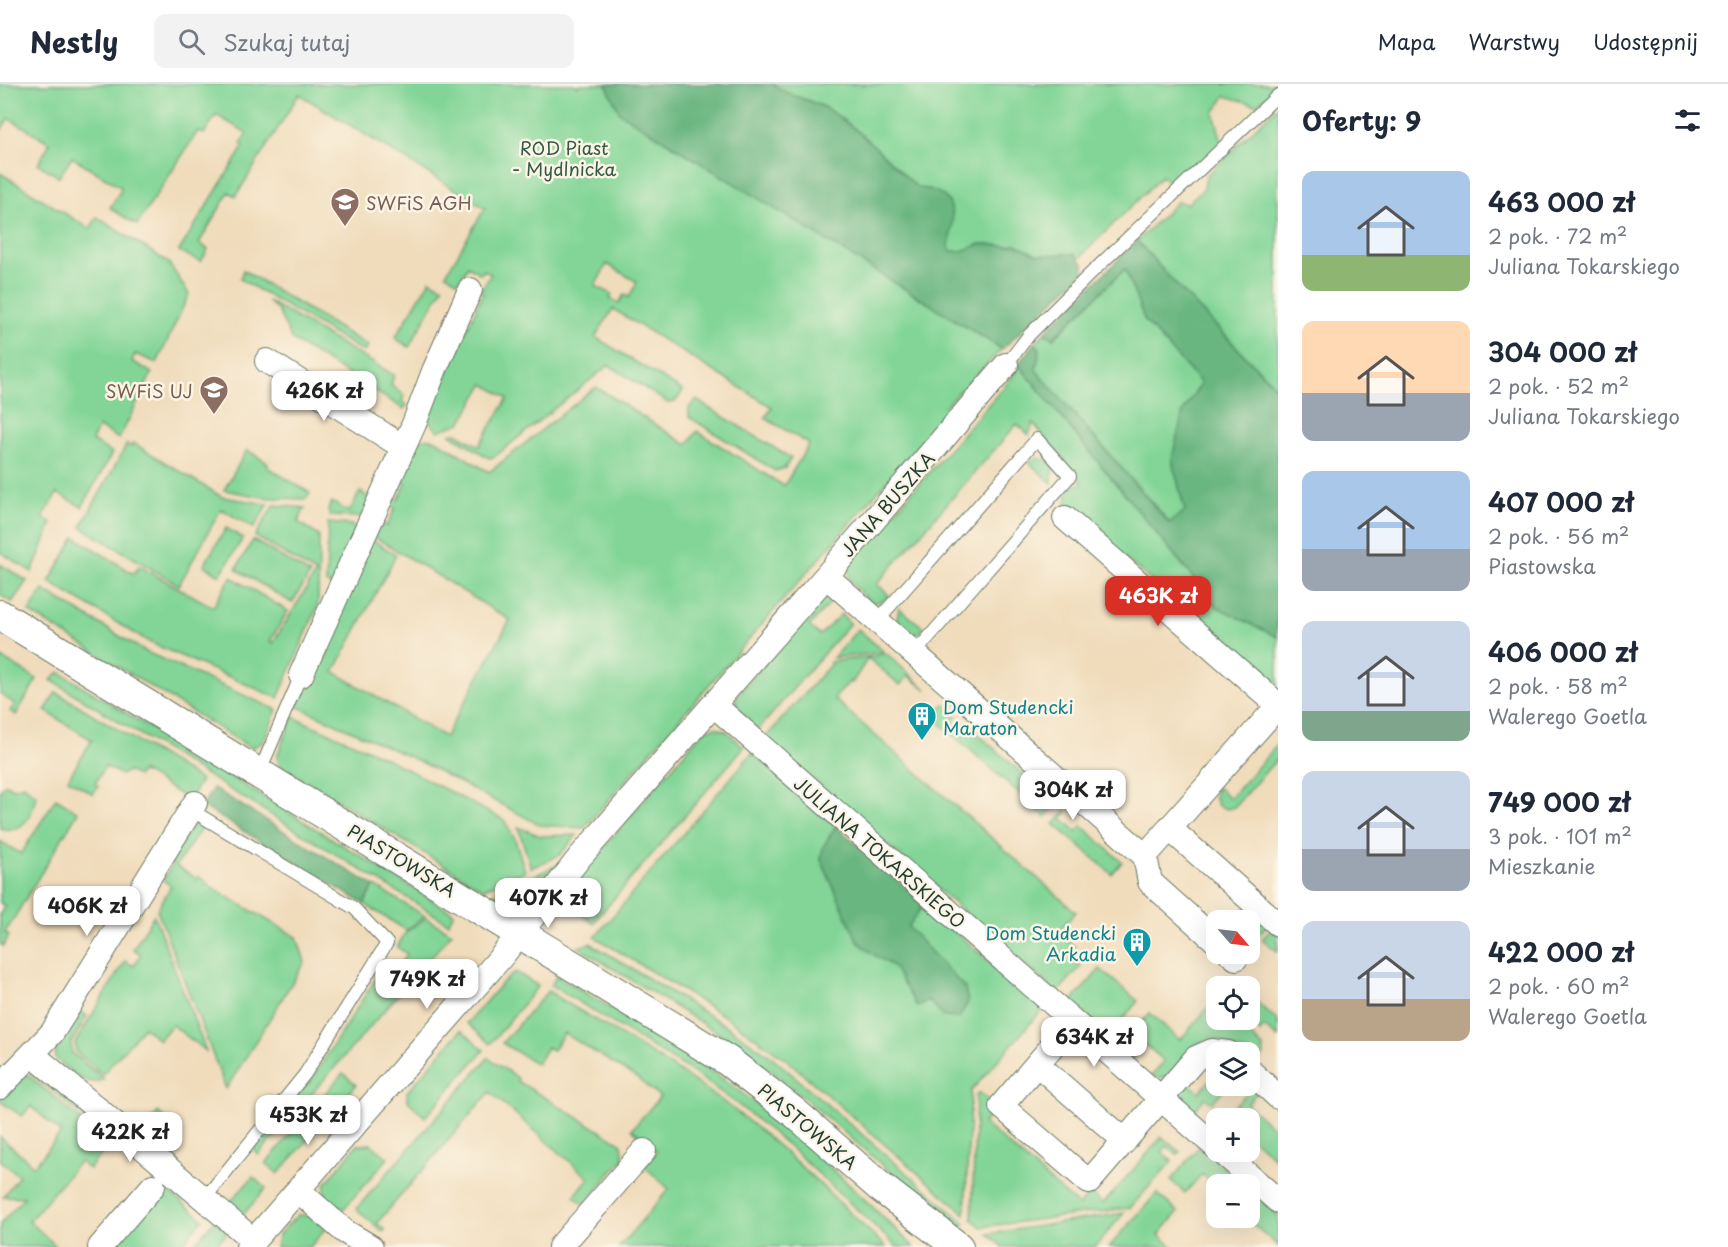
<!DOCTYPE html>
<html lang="pl">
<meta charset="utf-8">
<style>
body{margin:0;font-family:"Playpen Sans",sans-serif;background:#f2f2f3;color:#1f2937;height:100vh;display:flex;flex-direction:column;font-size:22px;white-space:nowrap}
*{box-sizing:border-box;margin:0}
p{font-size:20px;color:#747a83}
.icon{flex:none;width:33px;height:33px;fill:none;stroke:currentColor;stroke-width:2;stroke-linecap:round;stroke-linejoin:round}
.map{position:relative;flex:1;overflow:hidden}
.sheet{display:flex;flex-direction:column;background:#fff;width:450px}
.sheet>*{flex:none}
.needle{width:39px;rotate:118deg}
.tools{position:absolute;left:1206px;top:826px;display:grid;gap:12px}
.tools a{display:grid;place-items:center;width:54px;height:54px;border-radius:12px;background:#fff;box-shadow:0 6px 24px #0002;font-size:30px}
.price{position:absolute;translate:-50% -51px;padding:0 14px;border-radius:12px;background:#fff;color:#222;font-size:20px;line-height:39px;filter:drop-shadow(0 2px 3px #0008)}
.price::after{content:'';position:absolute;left:50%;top:36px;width:18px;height:14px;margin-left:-9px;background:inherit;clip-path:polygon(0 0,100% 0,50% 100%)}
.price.selected{background:#d93025;color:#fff}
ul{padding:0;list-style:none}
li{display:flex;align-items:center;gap:18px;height:150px;padding:0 24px}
li span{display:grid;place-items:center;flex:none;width:168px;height:120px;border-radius:12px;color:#555}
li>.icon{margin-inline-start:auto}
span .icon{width:72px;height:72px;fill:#fffc;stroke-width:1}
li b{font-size:26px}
h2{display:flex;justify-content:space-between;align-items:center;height:72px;padding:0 24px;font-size:26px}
header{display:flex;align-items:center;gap:36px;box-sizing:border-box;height:84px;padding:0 30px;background:#fff;border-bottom:2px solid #e0e1e3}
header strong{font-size:28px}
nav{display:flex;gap:33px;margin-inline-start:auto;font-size:21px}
.search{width:420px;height:54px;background:#f2f2f3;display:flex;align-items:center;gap:15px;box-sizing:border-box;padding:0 21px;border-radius:12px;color:#747a83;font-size:22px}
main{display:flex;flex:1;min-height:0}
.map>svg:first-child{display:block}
.green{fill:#82d597;stroke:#508966;stroke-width:1.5;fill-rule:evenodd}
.forest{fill:#69b680;stroke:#447a5a;stroke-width:1.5}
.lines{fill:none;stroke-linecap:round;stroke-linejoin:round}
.service-casing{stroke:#687563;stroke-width:14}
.minor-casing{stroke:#687563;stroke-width:26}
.tertiary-casing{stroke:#687563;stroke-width:32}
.service{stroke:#fff;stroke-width:12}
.minor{stroke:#fff;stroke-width:24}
.tertiary{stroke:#fff;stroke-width:30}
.labels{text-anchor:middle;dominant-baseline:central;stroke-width:5;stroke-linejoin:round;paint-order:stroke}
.park-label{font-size:18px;fill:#335b48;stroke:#fcf5e5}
.education-label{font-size:18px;fill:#785e54;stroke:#fcf5e5;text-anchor:start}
.street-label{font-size:18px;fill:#1f3d34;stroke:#fcf5e5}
.culture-label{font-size:18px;fill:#0d838f;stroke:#fcf5e5;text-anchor:start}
</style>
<header>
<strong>Nestly</strong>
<div class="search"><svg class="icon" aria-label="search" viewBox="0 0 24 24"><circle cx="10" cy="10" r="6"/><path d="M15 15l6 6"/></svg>Szukaj tutaj</div>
<nav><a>Mapa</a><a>Warstwy</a><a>Udostępnij</a></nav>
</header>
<main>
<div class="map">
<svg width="1278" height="1163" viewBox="0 0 1278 1163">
<rect width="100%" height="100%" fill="#fcf5e5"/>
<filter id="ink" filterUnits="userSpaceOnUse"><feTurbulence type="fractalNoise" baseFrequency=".0167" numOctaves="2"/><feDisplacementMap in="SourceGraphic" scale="12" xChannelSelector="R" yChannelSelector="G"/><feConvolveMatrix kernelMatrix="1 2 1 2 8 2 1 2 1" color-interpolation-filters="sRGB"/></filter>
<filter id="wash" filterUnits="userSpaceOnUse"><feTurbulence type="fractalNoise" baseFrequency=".008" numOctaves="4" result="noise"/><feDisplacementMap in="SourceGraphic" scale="24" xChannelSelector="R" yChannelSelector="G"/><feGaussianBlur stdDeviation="1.35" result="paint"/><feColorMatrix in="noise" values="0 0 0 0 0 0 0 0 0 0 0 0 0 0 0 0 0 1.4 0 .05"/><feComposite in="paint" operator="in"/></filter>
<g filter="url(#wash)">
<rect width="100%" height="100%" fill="#f0dcbb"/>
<path class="green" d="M 0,0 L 574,0 L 578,2 L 579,0 L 606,0 L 620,29 L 1002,265 L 945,322 L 949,326 L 584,744 L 540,741 L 421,678 L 297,622 L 371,455 L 396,471 L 334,588 L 445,653 L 510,536 L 373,452 L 379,439 L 387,442 L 395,424 L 387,420 L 390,413 L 398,416 L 406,399 L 399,395 L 416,358 L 427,354 L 436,356 L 489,388 L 596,303 L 687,361 L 697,347 L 784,402 L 809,360 L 765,334 L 772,323 L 613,225 L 595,253 L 683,307 L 675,318 L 668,319 L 609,281 L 494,373 L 489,374 L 450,350 L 456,349 L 479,362 L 508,314 L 484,300 L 461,339 L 438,347 L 427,335 L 483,209 L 480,207 L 491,190 L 484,186 L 481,190 L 468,182 L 458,198 L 446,190 L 485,124 L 299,10 L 236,112 L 229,108 L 199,159 L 208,165 L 201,178 L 179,167 L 244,62 L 241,60 L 247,49 L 216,31 L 204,50 L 198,47 L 137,141 L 110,124 L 122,104 L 72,73 L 59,93 L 38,80 L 50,59 L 9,34 L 0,47 ZM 607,180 L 637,198 L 629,213 L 624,211 L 619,219 L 610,215 L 612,210 L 595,202 Z
M 772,0 L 1278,0 L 1278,1 L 1257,21 L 1225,12 L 1214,29 L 1222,58 L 1175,104 L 1162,92 L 1079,174 L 1074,170 L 1038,171 L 1016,160 C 1003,165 992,158 981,161 C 970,163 964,169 951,167 L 948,162 L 951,153 L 931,105 L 918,105 C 889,77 861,46 827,25 C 810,15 789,13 772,0 Z
M 1278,22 L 1278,305 L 1179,204 L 1137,157 L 1178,117 L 1187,120 L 1204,104 L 1206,92 Z
M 0,89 L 90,145 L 97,133 L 168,178 L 189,210 L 157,279 L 135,270 L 132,277 L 152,289 L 119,355 L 99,343 L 92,357 L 112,369 L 82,423 L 57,409 L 43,433 L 52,439 L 32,488 L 0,468 Z
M 1125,184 L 1145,237 L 1201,299 L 1183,328 L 1172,375 L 1185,427 L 1170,439 L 1035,286 L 1040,264 L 1035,260 L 1044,249 L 1054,254 Z
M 243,186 L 368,262 L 364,268 L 240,195 Z
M 430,196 L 443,203 L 409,263 L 395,254 Z
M 268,217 L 394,291 L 391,301 L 404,311 L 402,317 L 407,321 L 404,325 L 292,256 L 278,227 Z
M 1018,280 L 1217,523 L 1278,552 L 1278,601 L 1272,601 L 1066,423 L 1067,408 L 1074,401 L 1083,399 L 1033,339 L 1029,351 L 1017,340 L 882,494 L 877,500 L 889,511 C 884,517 879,519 871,518 C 859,506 842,497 851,478 L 1015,290 Z
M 696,316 L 791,374 L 785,384 L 775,387 L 689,333 L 689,324 Z
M 133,359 L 222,413 L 268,420 L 254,444 L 221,425 L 179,501 L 81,443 L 127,360 L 131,363 Z
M 247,366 L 268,379 L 267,383 L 310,409 L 306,415 L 268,414 L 224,406 Z
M 1038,374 L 1048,377 L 1053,382 L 1052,399 L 1028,378 Z
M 360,408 L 371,415 L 363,433 L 330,432 L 328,426 L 332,418 L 349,428 Z
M 274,421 L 305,424 L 298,438 L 319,452 L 318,522 L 278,614 L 151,559 L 49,498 L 75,453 L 134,490 L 139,482 L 213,523 L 231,493 L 288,527 L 270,557 L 273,559 L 316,489 L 255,452 Z
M 328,439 L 352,441 L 356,449 L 332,502 L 326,499 Z
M 226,444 L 243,454 L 220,491 L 204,481 Z
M 253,456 L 310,490 L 292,519 L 236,485 Z
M 0,480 L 27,497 L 12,518 L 0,511 Z
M 43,506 L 146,568 L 277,626 L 263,658 L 251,664 L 29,528 Z
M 828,514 L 834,515 L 809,542 L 820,551 L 841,530 L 850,539 L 757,647 L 736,624 L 736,613 L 820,516 Z
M 899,524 L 925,545 L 916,550 L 907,550 L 896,539 Z
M 858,545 L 884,568 L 833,574 Z
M 887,570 L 927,606 L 908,592 L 900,601 L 868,574 L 852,599 L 850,597 L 834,615 L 1076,828 L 1058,848 L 1075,863 L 1068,871 L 1081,882 L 1057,909 L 765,654 L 830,581 L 830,578 Z
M 0,573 L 37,595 L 16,631 L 10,627 L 15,620 L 0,610 Z
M 59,588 L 454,829 L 448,839 L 51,596 Z
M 56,608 L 201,696 L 189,716 L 142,687 L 138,692 L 127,687 L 122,691 L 105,682 L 95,700 L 98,702 L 93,710 L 68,695 L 92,656 L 45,627 Z
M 944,620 L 957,632 L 952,637 L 967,650 L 972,645 L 1057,720 L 1046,733 L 933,633 Z
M 293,633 L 378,670 L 504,736 L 515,755 L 525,787 L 483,805 L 279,681 L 277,672 Z
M 715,643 L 726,647 L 744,663 L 593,839 L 559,816 L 704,646 Z
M 1278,660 L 1278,674 L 1234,723 L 1227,725 L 1218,722 L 1214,712 L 1217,703 L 1230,714 Z
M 752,669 L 1043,925 L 971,1007 L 965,1130 L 787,976 L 726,933 L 595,853 Z
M 6,700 L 13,704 L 24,701 L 36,711 C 33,731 23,751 0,744 L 0,705 Z
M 56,714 L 78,728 L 5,849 L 9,852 L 3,862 L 0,860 L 0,830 L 5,822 L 0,819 L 0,757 L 21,770 Z
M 1066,726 L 1067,728 L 1062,734 L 1076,747 L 1082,742 L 1122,778 L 1112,790 L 1054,740 Z
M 200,741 L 203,742 L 176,782 L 197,795 L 199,792 L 214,805 L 297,853 L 305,878 L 226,1005 L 157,826 L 171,802 L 163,796 L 173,780 L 170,778 L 192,742 Z
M 518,743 L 541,752 L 577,751 L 560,771 L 531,784 Z
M 561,779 L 540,804 L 534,792 Z
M 527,795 L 533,811 C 520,822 505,820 492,811 Z
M 374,802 L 375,802 L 425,832 L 406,846 L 364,820 Z
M 1246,823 L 1267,841 L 1255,855 L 1250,850 L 1250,837 L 1234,836 Z
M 154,831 L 206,967 L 172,941 L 159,956 L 144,943 L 103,990 L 76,968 L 75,959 L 125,877 L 134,882 L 141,870 L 133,865 Z
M 426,834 L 452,849 L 258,1071 L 253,1066 L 313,993 L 378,891 L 389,898 L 394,890 L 399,893 L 406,881 L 402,878 L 407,870 L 397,863 L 406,848 Z
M 1271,845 L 1278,851 L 1278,868 L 1262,855 Z
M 590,859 L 728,943 L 772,973 L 965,1139 L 958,1146 L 782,995 L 713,946 L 578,863 Z
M 1100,885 L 1138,917 L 1109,951 L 1071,918 Z
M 516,888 L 538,902 L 490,960 L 467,939 L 502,899 Z
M 557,892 C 618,929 681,963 738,1006 C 801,1053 857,1108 914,1163 L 897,1163 L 791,1064 L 736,1019 L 691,987 L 551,901 Z
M 548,907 C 610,946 675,981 733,1025 C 788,1067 836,1116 886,1163 L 619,1163 L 669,1105 L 644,1082 L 657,1067 L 632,1045 L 660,1013 L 637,994 L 564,949 L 553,966 L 547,963 L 537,980 L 502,959 Z
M 1250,912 L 1278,937 L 1278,954 L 1264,943 L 1260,948 L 1247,936 L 1250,936 Z
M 1214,917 L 1216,936 L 1235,936 L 1263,963 L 1264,971 L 1255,981 L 1250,976 L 1250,969 C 1233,969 1219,948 1202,958 C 1186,967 1171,1003 1151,992 L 1164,977 L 1146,961 L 1132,976 L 1119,964 L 1150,929 L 1180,956 Z
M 78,926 L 87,932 L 71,959 L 72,969 L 104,995 C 85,1006 69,985 55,974 L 57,962 Z
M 461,946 L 484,966 L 425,1033 L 408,1017 L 407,1008 Z
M 488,974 L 518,994 L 517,997 L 622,1060 L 624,1074 L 584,1120 L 574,1112 L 589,1094 L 490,1008 L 377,1139 L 385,1146 L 383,1148 L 356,1125 Z
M 31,989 L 37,989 L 150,1082 L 151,1088 Z
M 343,989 L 356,1001 L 278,1090 L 266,1079 Z
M 27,990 L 110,1060 L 89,1085 L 79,1078 L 29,1137 L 57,1163 L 0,1163 L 0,1140 L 24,1113 L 3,1112 L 19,1092 L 0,1076 L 0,1053 L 34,1082 L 61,1049 L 31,1022 L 22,1032 L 0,1017 L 0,1013 Z
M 1215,991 L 1216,1002 L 1227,1002 L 1212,1019 L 1205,1014 L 1192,1029 L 1182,1016 L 1180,1009 L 1186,997 L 1199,1008 Z
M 1253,1002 L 1258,1007 L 1247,1020 L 1278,1048 L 1278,1077 L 1250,1052 L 1250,1035 L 1231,1035 L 1226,1031 Z
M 979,1008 L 991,1019 L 994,1026 L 983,1039 L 1079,1122 L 1090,1109 L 1103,1120 L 1162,1053 L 1180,1068 L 1177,1071 L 1167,1062 L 1162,1068 L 1172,1077 L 1130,1124 L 981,1143 L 972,1135 L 976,1011 Z
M 158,1028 L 178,1045 L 161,1061 L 143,1046 Z
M 371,1060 L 388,1074 L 339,1130 L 325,1115 L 325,1100 L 357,1061 Z
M 1200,1062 L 1244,1101 L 1216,1101 L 1216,1108 L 1206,1100 L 1209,1096 L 1202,1090 L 1185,1109 L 1171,1096 Z
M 253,1093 L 266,1104 L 242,1132 L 230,1118 Z
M 164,1104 L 203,1135 L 179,1163 L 108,1163 Z
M 1250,1106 L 1278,1131 L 1278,1162 L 1246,1134 L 1250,1134 Z
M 1157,1109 L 1178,1128 L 1159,1151 L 1173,1163 L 1109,1163 Z
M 1124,1129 L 1095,1163 L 1003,1163 L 988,1150 Z
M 298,1131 L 311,1132 L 326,1144 L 310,1163 L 276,1163 L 279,1150 Z
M 215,1136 L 228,1148 L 214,1162 L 192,1162 Z"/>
<path class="forest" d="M 606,0 L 772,0 C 789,13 810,15 827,25 C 861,46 889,77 918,104 C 956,106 957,131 948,162 L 951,167 C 964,169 970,163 981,160 C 992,158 1003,165 1016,160 L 1038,171 L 1074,170 L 1084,180 L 1084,188 L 1002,265 L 620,29 Z
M 1137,157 L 1179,204 L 1278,306 L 1277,553 L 1217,523 L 1018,280 L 1035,260 L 1040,264 L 1036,286 L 1169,439 L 1185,427 L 1172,375 L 1183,328 L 1201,299 L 1145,237 L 1125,185 L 1053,254 L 1044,249 Z
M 213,704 L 374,802 L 364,820 L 202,722 Z
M 836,742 L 924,820 L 908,843 L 965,904 L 968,918 L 959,934 L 944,933 L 928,916 L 917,923 L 893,882 L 874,871 L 858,858 L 821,776 L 823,763 Z"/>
</g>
<g filter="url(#ink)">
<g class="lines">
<g class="service-casing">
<path id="service" d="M 1006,281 L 1029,251 L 1088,192 L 1278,11
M 877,537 L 1037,355 L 1070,392 L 914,570
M 259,689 L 301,591
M 191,726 L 354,824 L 387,859 L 305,990 L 205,1114"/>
</g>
<g class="minor-casing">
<path id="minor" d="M 267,277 L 403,363
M 1065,434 L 1278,621
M 826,492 L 1145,772 L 1150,798 L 1216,857
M 301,591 L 414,340 L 434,287 L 470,206
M 714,621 L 1216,1063
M 1169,744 L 1278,840
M 1145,772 L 1278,622
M 1231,870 L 1236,874
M 1073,938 L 1001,1022 L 1089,1098 L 1196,974 L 1212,967 L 1228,969
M 32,970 L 253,1156
M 1037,980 L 1125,1057
M 1250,987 L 1278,1013
M 0,1003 L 52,949 L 195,719
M 1222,1068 L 1278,1117
M 298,1106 L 344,1147 L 371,1163
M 100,1163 L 153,1102
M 248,1163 L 502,872 L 580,773 L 826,492 L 1006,281
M 560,1163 L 644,1067"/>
</g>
<g class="tertiary-casing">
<path id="tertiary" d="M 0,531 L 728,977 L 795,1029 L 879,1102 L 958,1163"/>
</g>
<use href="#service" class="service"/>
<use href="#minor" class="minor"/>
<use href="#tertiary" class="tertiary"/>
</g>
</g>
<defs>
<g id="university-pin" transform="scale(1.5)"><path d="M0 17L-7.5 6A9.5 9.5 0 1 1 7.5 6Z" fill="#8d6e63" stroke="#fcf5e5"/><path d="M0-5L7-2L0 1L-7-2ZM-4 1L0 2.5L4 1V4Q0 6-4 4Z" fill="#fff"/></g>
<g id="building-pin" transform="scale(1.5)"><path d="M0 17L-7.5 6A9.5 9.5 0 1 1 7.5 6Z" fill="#0f9aa8" stroke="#fcf5e5"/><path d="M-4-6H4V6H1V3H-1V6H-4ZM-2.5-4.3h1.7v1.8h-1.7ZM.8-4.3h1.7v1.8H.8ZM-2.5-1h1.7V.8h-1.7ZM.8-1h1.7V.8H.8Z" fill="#fff"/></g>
</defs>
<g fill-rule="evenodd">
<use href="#university-pin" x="345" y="118"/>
<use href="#university-pin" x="214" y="306"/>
<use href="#building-pin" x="922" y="632"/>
<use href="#building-pin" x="1137" y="858"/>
</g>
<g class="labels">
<g class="park-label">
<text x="564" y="63">ROD Piast<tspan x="564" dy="21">- Mydlnicka</tspan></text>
</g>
<g class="education-label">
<text x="366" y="118">SWFiS AGH</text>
<text x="193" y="306" text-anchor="end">SWFiS UJ</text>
</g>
<g class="street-label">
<text transform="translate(887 420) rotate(-49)">JANA BUSZKA</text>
<text transform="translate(880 768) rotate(41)">JULIANA TOKARSKIEGO</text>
<text transform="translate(402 776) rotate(31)">PIASTOWSKA</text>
<text transform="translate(808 1042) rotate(40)">PIASTOWSKA</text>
</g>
<g class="culture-label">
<text x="943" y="622">Dom Studencki<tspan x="943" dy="21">Maraton</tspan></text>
<text x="1116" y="848" text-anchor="end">Dom Studencki<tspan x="1116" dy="21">Arkadia</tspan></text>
</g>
</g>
</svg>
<div class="tools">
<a><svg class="needle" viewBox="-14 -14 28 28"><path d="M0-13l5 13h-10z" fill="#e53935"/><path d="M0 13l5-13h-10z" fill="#747a83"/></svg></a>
<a><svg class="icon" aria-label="locate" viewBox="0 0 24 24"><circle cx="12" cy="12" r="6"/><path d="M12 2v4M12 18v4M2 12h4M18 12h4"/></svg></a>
<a><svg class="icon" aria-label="layers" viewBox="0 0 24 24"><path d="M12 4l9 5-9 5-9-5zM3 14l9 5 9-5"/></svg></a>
<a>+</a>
<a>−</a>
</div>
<b class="price" style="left:324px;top:338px">426K zł</b>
<b class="price selected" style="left:1158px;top:543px">463K zł</b>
<b class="price" style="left:1073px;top:737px">304K zł</b>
<b class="price" style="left:548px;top:845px">407K zł</b>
<b class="price" style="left:87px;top:853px">406K zł</b>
<b class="price" style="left:427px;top:926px">749K zł</b>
<b class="price" style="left:1094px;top:984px">634K zł</b>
<b class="price" style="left:308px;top:1062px">453K zł</b>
<b class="price" style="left:130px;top:1079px">422K zł</b>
</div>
<section class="sheet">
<h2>Oferty: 9<svg class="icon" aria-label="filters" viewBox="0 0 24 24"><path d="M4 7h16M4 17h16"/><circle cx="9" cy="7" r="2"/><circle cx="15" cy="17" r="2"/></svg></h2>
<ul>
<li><span style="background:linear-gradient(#a9c7e8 70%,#8fb573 0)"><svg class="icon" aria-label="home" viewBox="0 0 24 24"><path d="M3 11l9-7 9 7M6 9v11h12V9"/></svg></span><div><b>463 000 zł</b><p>2 pok. · 72 m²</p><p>Juliana Tokarskiego</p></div></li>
<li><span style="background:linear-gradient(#ffd9b3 60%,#9aa5b1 0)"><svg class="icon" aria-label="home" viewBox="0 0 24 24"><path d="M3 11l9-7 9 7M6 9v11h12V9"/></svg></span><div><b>304 000 zł</b><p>2 pok. · 52 m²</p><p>Juliana Tokarskiego</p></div></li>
<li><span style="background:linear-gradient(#a9c7e8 65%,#9aa5b1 0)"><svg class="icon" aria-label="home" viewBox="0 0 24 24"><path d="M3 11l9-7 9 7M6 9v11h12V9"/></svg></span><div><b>407 000 zł</b><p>2 pok. · 56 m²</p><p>Piastowska</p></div></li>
<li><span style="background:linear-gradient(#c9d6e8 75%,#7fa58c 0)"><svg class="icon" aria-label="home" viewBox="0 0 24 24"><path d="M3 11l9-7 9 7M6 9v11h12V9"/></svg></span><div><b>406 000 zł</b><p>2 pok. · 58 m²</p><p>Walerego Goetla</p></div></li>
<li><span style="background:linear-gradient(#c9d6e8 65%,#9aa5b1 0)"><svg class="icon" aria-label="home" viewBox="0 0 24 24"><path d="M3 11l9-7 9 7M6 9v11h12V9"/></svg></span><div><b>749 000 zł</b><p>3 pok. · 101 m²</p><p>Mieszkanie</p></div></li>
<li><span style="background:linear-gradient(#c9d6e8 65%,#b9a48a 0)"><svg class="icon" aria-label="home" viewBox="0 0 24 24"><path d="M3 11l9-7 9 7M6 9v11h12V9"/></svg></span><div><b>422 000 zł</b><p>2 pok. · 60 m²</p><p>Walerego Goetla</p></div></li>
</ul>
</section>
</main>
